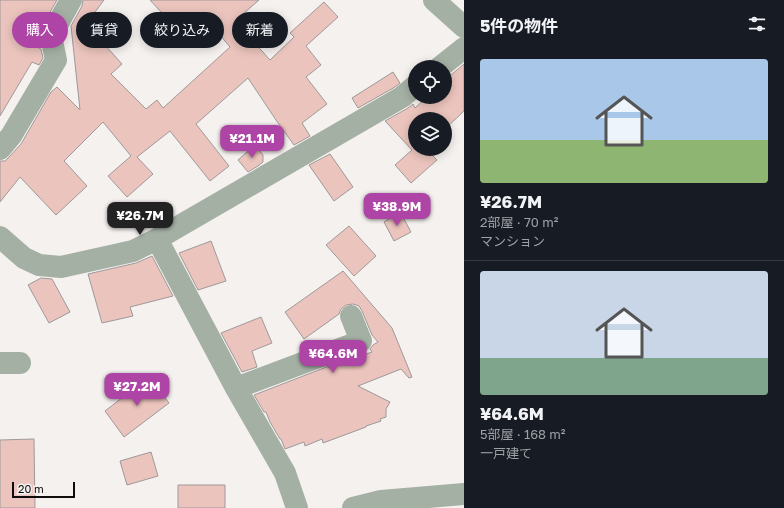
<!DOCTYPE html>
<html lang="ja">
<meta charset="utf-8">
<style>
body{margin:0;font-family:"Golos Text","Noto Sans JP",sans-serif;background:#20242c;color:#f1f3f6;height:100vh;display:flex;flex-direction:column;font-size:15px;white-space:nowrap}
*{box-sizing:border-box;margin:0}
p{font-size:13px;color:#9ea1a6}
.icon{flex:none;width:22px;height:22px;fill:none;stroke:currentColor;stroke-width:2;stroke-linecap:round;stroke-linejoin:round}
.map{position:relative;flex:1;overflow:hidden}
.panel{display:flex;flex-direction:column;background:#171b24;width:320px}
.panel>*{flex:none}
.banner{position:absolute;left:12px;top:12px;width:380px;height:36px;display:flex;gap:8px}
.buttons{position:absolute;left:408px;top:60px;display:grid;gap:8px}
.buttons a{display:grid;place-items:center;width:44px;height:44px;border-radius:50%;background:#171b24;box-shadow:0 2px 10px #0003;font-size:20px}
.scale{position:absolute;left:12px;bottom:10px;width:63px;box-sizing:border-box;padding-left:4px;border:2px solid #0e0d0c;border-top:0;font-size:11px;line-height:14px;white-space:nowrap;color:#0e0d0c;-webkit-text-stroke:3px #f5f1ef;paint-order:stroke}
.price{position:absolute;translate:-50% -34px;padding:0 9px;border-radius:8px;background:#ae44a5;color:#fff;font-size:13px;line-height:26px;filter:drop-shadow(0 1px 2px #0008)}
.price::after{content:'';position:absolute;left:50%;top:24px;width:12px;height:9px;margin-left:-6px;background:inherit;clip-path:polygon(0 0,100% 0,50% 100%)}
.price.active{background:#222;color:#fff}
ul{padding:0;list-style:none}
li{display:grid;align-content:center;gap:8px;height:212px;padding:0 16px}
li+li{border-top:1px solid #363941}
li span{display:grid;place-items:center;height:124px;border-radius:4px;color:#555}
li>.icon{margin-inline-start:auto}
span .icon{width:72px;height:72px;fill:#fffc;stroke-width:1}
li b{font-size:17px}
h2{display:flex;justify-content:space-between;align-items:center;height:48px;padding:0 16px;font-size:17px}
.chip{padding:0 14px;border-radius:18px;background:#171b24;box-shadow:0 2px 10px #0003;font-size:14px;line-height:36px}
.chip.active{background:#ae44a5;color:#fff}
main{display:flex;flex:1;min-height:0}
.map>svg:first-child{display:block}
.building{fill:#ebc4bd;stroke:#9e9999}
.lines{fill:none;stroke-linecap:round;stroke-linejoin:round}
.street{stroke:#a5b0a4;stroke-width:22}
</style>
<main>
<div class="map">
<svg width="464" height="508" viewBox="0 0 464 508">
<rect width="100%" height="100%" fill="#f5f1ef"/>
<path class="building" d="M 0,0 L 57,0 L 40,30 L 39,36 L 34,46 L 41,49 L 43,58 L 39,65 L 32,62 L 0,116 Z
M 83,0 L 104,0 L 86,24 L 122,64 L 111,74 L 146,109 L 157,100 L 163,108 L 230,47 L 210,23 L 183,47 L 170,31 L 174,26 L 150,0 L 259,0 L 235,21 L 270,60 L 294,37 L 290,33 L 324,2 L 338,17 L 306,46 L 321,65 L 306,77 L 327,104 L 302,123 L 310,136 L 294,145 L 276,120 L 248,78 L 196,124 L 229,166 L 210,181 L 170,131 L 137,157 L 153,174 L 127,197 L 108,176 L 131,156 L 103,122 L 64,161 L 87,186 L 56,215 L 20,177 L 0,202 L 0,161 L 5,161 L 9,157 L 21,144 L 51,92 L 57,87 L 80,110 L 71,26 L 82,6 Z
M 464,64 L 464,111 L 445,129 L 445,119 L 415,119 L 415,149 L 426,149 L 437,160 L 411,183 L 395,165 L 412,150 L 385,121 L 408,108 L 413,104 L 415,108 L 427,97 L 445,97 L 445,80 Z
M 393,72 L 400,83 L 395,87 L 358,108 L 352,98 Z
M 255,145 L 263,155 L 263,162 L 258,166 L 248,172 L 238,160 Z
M 330,154 L 353,187 L 334,201 L 309,165 Z
M 400,212 L 411,232 L 394,241 L 384,222 Z
M 349,226 L 376,256 L 354,276 L 326,245 Z
M 211,241 L 226,281 L 198,290 L 179,253 Z
M 152,256 L 173,296 L 130,307 L 133,316 L 102,323 L 88,274 L 136,263 Z
M 343,271 L 392,328 L 412,377 L 409,378 L 401,369 L 358,386 L 390,402 L 386,409 L 386,417 L 380,419 L 381,421 L 366,426 L 366,427 L 323,443 L 322,439 L 305,446 L 304,442 L 285,449 L 281,439 L 280,439 L 270,422 L 266,412 L 264,412 L 254,395 L 329,366 L 329,368 L 372,352 L 370,349 L 373,345 L 378,342 L 372,335 L 362,311 L 359,306 L 353,304 L 346,305 L 341,309 L 339,314 L 304,339 L 285,312 Z
M 41,278 L 52,279 L 70,312 L 49,323 L 28,285 Z
M 261,317 L 272,343 L 252,351 L 257,367 L 242,372 L 221,333 Z
M 149,377 L 169,403 L 124,437 L 105,411 Z
M 34,439 L 35,508 L 0,508 L 0,440 Z
M 151,452 L 158,476 L 127,485 L 120,461 Z
M 178,485 L 225,485 L 225,508 L 178,508 Z"/>
<g class="lines">
<path class="street" d="M 434,0 L 464,27
M 440,67 L 464,48
M 0,149 L 11,136 L 56,60 L 51,36 L 71,0
M 0,237 L 24,258 L 39,265 L 61,267 L 133,251 L 157,239
M 0,363 L 20,363
M 236,388 L 361,341 L 351,316
M 297,508 L 285,473 L 236,388 L 157,239 L 402,97 L 415,86
M 353,508 L 381,501 L 464,494"/>
</g>
</svg>
<div class="buttons">
<a><svg class="icon" aria-label="locate" viewBox="0 0 24 24"><circle cx="12" cy="12" r="6"/><path d="M12 2v4M12 18v4M2 12h4M18 12h4"/></svg></a>
<a><svg class="icon" aria-label="layers" viewBox="0 0 24 24"><path d="M12 4l9 5-9 5-9-5zM3 14l9 5 9-5"/></svg></a>
</div>
<div class="scale">20 m</div>
<b class="price" style="left:252px;top:159px">¥21.1M</b>
<b class="price" style="left:397px;top:227px">¥38.9M</b>
<b class="price active" style="left:140px;top:236px">¥26.7M</b>
<b class="price" style="left:333px;top:374px">¥64.6M</b>
<b class="price" style="left:137px;top:407px">¥27.2M</b>
<div class="banner">
<a class="chip active">購入</a>
<a class="chip">賃貸</a>
<a class="chip">絞り込み</a>
<a class="chip">新着</a>
</div>
</div>
<section class="panel">
<h2>5件の物件<svg class="icon" aria-label="filters" viewBox="0 0 24 24"><path d="M4 7h16M4 17h16"/><circle cx="9" cy="7" r="2"/><circle cx="15" cy="17" r="2"/></svg></h2>
<ul>
<li><span style="background:linear-gradient(#a9c7e8 65%,#8fb573 0)"><svg class="icon" aria-label="home" viewBox="0 0 24 24"><path d="M3 11l9-7 9 7M6 9v11h12V9"/></svg></span><div><b>¥26.7M</b><p>2部屋 · 70 m²</p><p>マンション</p></div></li>
<li><span style="background:linear-gradient(#c9d6e8 70%,#7fa58c 0)"><svg class="icon" aria-label="home" viewBox="0 0 24 24"><path d="M3 11l9-7 9 7M6 9v11h12V9"/></svg></span><div><b>¥64.6M</b><p>5部屋 · 168 m²</p><p>一戸建て</p></div></li>
</ul>
</section>
</main>
